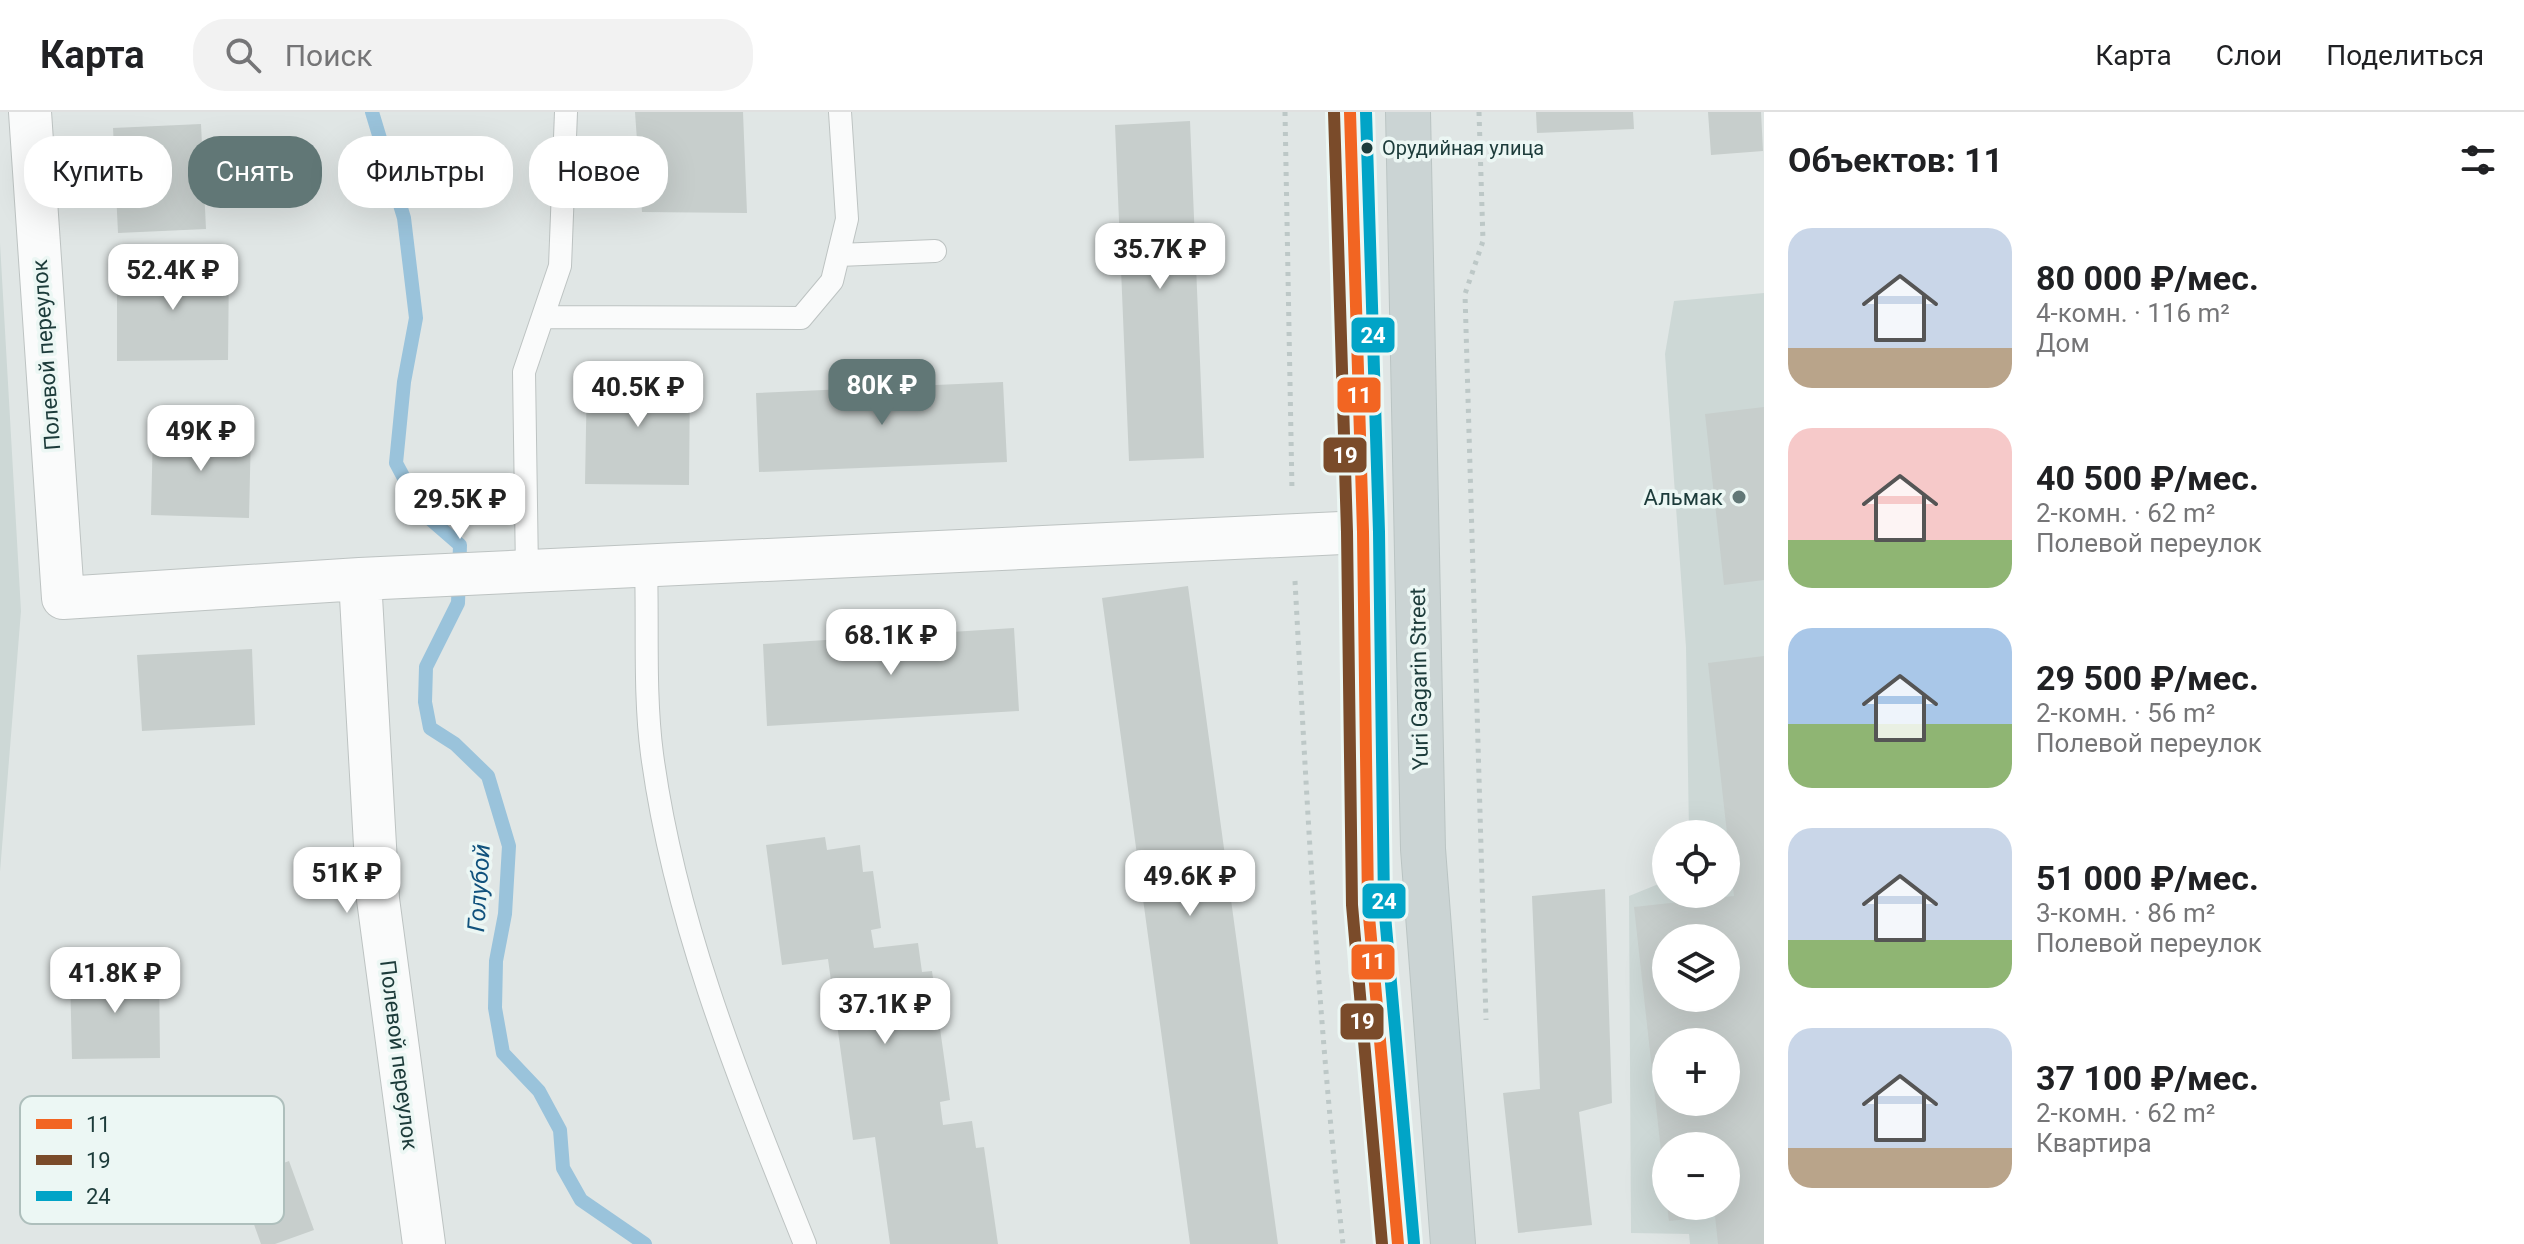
<!DOCTYPE html>
<html lang="ru">
<meta charset="utf-8">
<style>
body{margin:0;font-family:Roboto,sans-serif;background:#f2f2f2;color:#202124;height:100vh;display:flex;flex-direction:column;font-size:30px;white-space:nowrap}
*{box-sizing:border-box;margin:0}
p{font-size:26px;color:#757577}
.icon{flex:none;width:44px;height:44px;fill:none;stroke:currentColor;stroke-width:2;stroke-linecap:round;stroke-linejoin:round}
.map{position:relative;flex:1;overflow:hidden}
.panel{display:flex;flex-direction:column;background:#fff;width:760px}
.panel>*{flex:none}
.guide{position:absolute;left:24px;top:24px;width:760px;height:72px;display:flex;gap:16px}
.buttons{position:absolute;left:1652px;top:708px;display:grid;gap:16px}
.buttons a{display:grid;place-items:center;width:88px;height:88px;border-radius:50%;background:#fff;box-shadow:0 8px 32px #0002;font-size:40px}
.price{position:absolute;translate:-50% -68px;padding:0 18px;border-radius:16px;background:#fff;color:#222;font-size:26px;line-height:52px;filter:drop-shadow(0 2px 4px #0008)}
.price::after{content:'';position:absolute;left:50%;top:48px;width:24px;height:18px;margin-left:-12px;background:inherit;clip-path:polygon(0 0,100% 0,50% 100%)}
.price.selected{background:#617776;color:#fff}
ul{padding:0;list-style:none}
li{display:flex;align-items:center;gap:24px;height:200px;padding:0 24px}
li span{display:grid;place-items:center;flex:none;width:224px;height:160px;border-radius:24px;color:#555}
li>.icon{margin-inline-start:auto}
span .icon{width:96px;height:96px;fill:#fffc;stroke-width:1}
li b{font-size:34px}
h2{display:flex;justify-content:space-between;align-items:center;height:96px;padding:0 24px;font-size:34px}
.tag{padding:0 28px;border-radius:32px;background:#fff;box-shadow:0 8px 32px #0002;font-size:28px;line-height:72px}
.tag.selected{background:#617776;color:#fff}
header{display:flex;align-items:center;gap:48px;box-sizing:border-box;height:112px;padding:0 40px;background:#fff;border-bottom:2px solid #e0e0e0}
header strong{font-size:38px}
nav{display:flex;gap:44px;margin-inline-start:auto;font-size:28px}
.search{width:560px;height:72px;background:#f2f2f2;display:flex;align-items:center;gap:20px;box-sizing:border-box;padding:0 28px;border-radius:32px;color:#757577;font-size:30px}
main{display:flex;flex:1;min-height:0}
.map>svg:first-child{display:block}
.built{fill:#cdd8d6;fill-rule:evenodd}
.lines{fill:none;stroke-linecap:round;stroke-linejoin:round}
.stream{stroke:#9ac3db;stroke-width:14}
.building{fill:#c7cecc;fill-rule:evenodd}
.lane-casing{stroke:#bdc3c2;stroke-width:24}
.street-casing{stroke:#bdc3c2;stroke-width:44}
.primary-casing{stroke:#bac4c3;stroke-width:46}
.path{stroke:#bdc8c7;stroke-width:5;stroke-dasharray:4 6;stroke-linecap:butt}
.lane{stroke:#fafbfb;stroke-width:22}
.street{stroke:#fafbfb;stroke-width:42}
.primary{stroke:#cbd4d4;stroke-width:44}
.bus-1-casing{stroke:#ecf7f4;stroke-width:18}
.bus-2-casing{stroke:#ecf7f4;stroke-width:18}
.bus-3-casing{stroke:#ecf7f4;stroke-width:18}
.bus-1{stroke:#f26522;stroke-width:12}
.bus-2{stroke:#7a4b2a;stroke-width:12}
.bus-3{stroke:#01a4c7;stroke-width:12}
.bus-dot{fill:#1c3b3a;stroke:#ecf7f4;stroke-width:3}
.poi-dot{fill:#617776;stroke:#ecf7f4;stroke-width:3}
.labels{text-anchor:middle;dominant-baseline:central;stroke-width:7;stroke-linejoin:round;paint-order:stroke}
.bus-label{font-size:20px;fill:#1c3b3a;stroke:#ecf7f4;text-anchor:start}
.street-label{font-size:22px;fill:#1c3b3a;stroke:#ecf7f4}
.poi-label{font-size:22px;fill:#1c3b3a;stroke:#ecf7f4;text-anchor:end}
.water-label{font-size:24px;font-style:italic;fill:#11527d;stroke:#ecf7f4}
.key{fill:#ecf7f4;stroke:#aebfbc;stroke-width:2}
.key-label{font-size:22px;fill:#1c3b3a}
.line-badge{stroke:#ecf7f4;stroke-width:3}
.badge-label{font-size:22px;text-anchor:middle;font-weight:bold;fill:#fff}
</style>
<header>
<strong>Карта</strong>
<div class="search"><svg class="icon" aria-label="search" viewBox="0 0 24 24"><circle cx="10" cy="10" r="6"/><path d="M15 15l6 6"/></svg>Поиск</div>
<nav><a>Карта</a><a>Слои</a><a>Поделиться</a></nav>
</header>
<main>
<div class="map">
<svg width="1764" height="1132" viewBox="0 0 1764 1132">
<rect width="100%" height="100%" fill="#e0e6e5"/>
<path class="built" d="M 0,131 L 21,499 L 0,760 Z
M 1764,181 L 1764,1132 L 1690,1132 L 1689,1122 L 1631,1121 L 1629,784 L 1666,769 L 1666,782 L 1726,782 L 1726,722 L 1689,722 L 1686,535 L 1665,242 L 1674,189 ZM 1666,826 L 1726,826 L 1726,886 L 1666,886 ZM 1666,930 L 1726,930 L 1726,990 L 1666,990 ZM 1666,1034 L 1726,1034 L 1726,1094 L 1666,1094 Z"/>
<g class="lines">
<path class="stream" d="M 372,0 L 404,106 L 416,206 L 404,270 L 396,351 L 422,400 L 460,433 L 458,491 L 426,555 L 425,590 L 430,616 L 455,632 L 488,664 L 509,734 L 505,802 L 496,849 L 495,896 L 503,941 L 539,979 L 560,1018 L 563,1056 L 581,1088 L 645,1132"/>
</g>
<path class="building" d="M 635,0 L 743,0 L 747,101 L 642,100 Z
M 1536,0 L 1633,0 L 1634,17 L 1537,21 Z
M 1708,0 L 1761,0 L 1763,39 L 1711,43 Z
M 1190,9 L 1204,346 L 1129,349 L 1115,13 Z
M 201,12 L 206,117 L 118,121 L 113,16 Z
M 117,152 L 229,152 L 228,248 L 117,249 Z
M 587,261 L 690,263 L 689,373 L 585,372 Z
M 1003,270 L 1007,350 L 759,360 L 756,281 Z
M 1764,295 L 1764,468 L 1724,473 L 1705,302 Z
M 153,317 L 251,319 L 249,406 L 151,403 Z
M 1188,474 L 1201,568 L 1278,1132 L 1190,1132 L 1102,486 Z
M 1014,516 L 1019,599 L 767,614 L 763,532 Z
M 252,537 L 255,613 L 142,619 L 137,543 Z
M 1764,544 L 1764,1132 L 1718,1132 L 1715,1104 L 1669,1109 L 1667,1094 L 1726,1094 L 1726,1034 L 1666,1034 L 1664,1066 L 1634,795 L 1734,784 L 1708,551 ZM 1666,826 L 1726,826 L 1726,886 L 1666,886 ZM 1666,930 L 1726,930 L 1726,990 L 1666,990 Z
M 825,725 L 827,738 L 860,733 L 863,760 L 873,759 L 881,816 L 871,818 L 874,836 L 918,831 L 922,860 L 932,859 L 950,988 L 940,990 L 943,1013 L 972,1009 L 976,1036 L 984,1035 L 998,1132 L 890,1132 L 875,1025 L 853,1028 L 828,847 L 782,853 L 766,733 Z
M 1605,777 L 1612,991 L 1579,1000 L 1592,1113 L 1518,1121 L 1503,981 L 1540,977 L 1532,784 Z
M 159,860 L 160,946 L 72,947 L 70,861 Z
M 289,1049 L 314,1118 L 275,1132 L 261,1132 L 238,1068 Z"/>
<g class="lines">
<g class="lane-casing">
<path id="lane" d="M 839,143 L 935,139
M 543,205 L 801,206 L 832,169 L 847,107 L 840,0
M 646,454 C 648,516 644,581 652,642 C 675,814 741,972 805,1132
M 527,459 L 524,260 L 560,154 L 566,0"/>
</g>
<g class="street-casing">
<path id="street" d="M 30,0 L 63,486 L 360,467 L 1363,420
M 360,467 L 378,787 L 424,1132"/>
</g>
<g class="primary-casing">
<path id="primary" d="M 1350,0 L 1363,420 L 1368,793 L 1398,1132
M 1408,0 L 1423,737 L 1453,1132"/>
</g>
<path class="path" d="M 1285,0 L 1292,379
M 1479,0 L 1483,129 L 1465,182 L 1486,908
M 1295,469 C 1307,690 1318,912 1343,1132"/>
<use href="#lane" class="lane"/>
<use href="#street" class="street"/>
<use href="#primary" class="primary"/>
<g class="bus-1-casing">
<path id="bus-1" d="M 1350,0 L 1363,420 L 1368,793 L 1398,1132"/>
</g>
<g class="bus-2-casing">
<path id="bus-2" d="M 1334,0 L 1347,420 L 1352,793 L 1382,1132"/>
</g>
<g class="bus-3-casing">
<path id="bus-3" d="M 1366,0 L 1379,420 L 1384,792 L 1414,1131"/>
</g>
<use href="#bus-1" class="bus-1"/>
<use href="#bus-2" class="bus-2"/>
<use href="#bus-3" class="bus-3"/>
</g>
<circle class="bus-dot" cx="1367" cy="36" r="7"/>
<circle class="poi-dot" cx="1739" cy="385" r="8"/>
<g class="labels">
<g class="bus-label">
<text x="1382" y="36">Орудийная улица</text>
</g>
<g class="street-label">
<text transform="translate(46 243) rotate(-94)">Полевой переулок</text>
<text transform="translate(1419 567) rotate(-91)">Yuri Gagarin Street</text>
<text transform="translate(399 943) rotate(83)">Полевой переулок</text>
</g>
<g class="poi-label">
<text x="1723" y="385">Альмак</text>
</g>
<g class="water-label">
<text transform="translate(479 776) rotate(-86)">Голубой</text>
</g>
</g>
<rect x="20" y="984" width="264" height="128" rx="12" class="key"/>
<rect x="36" y="1007" width="36" height="10" fill="#f26522"/>
<rect x="36" y="1043" width="36" height="10" fill="#7a4b2a"/>
<rect x="36" y="1079" width="36" height="10" fill="#01a4c7"/>
<g class="key-label">
<text x="86" y="1020">11</text>
<text x="86" y="1056">19</text>
<text x="86" y="1092">24</text>
</g>
<g class="line-badge">
<rect x="1350" y="204" width="46" height="38" rx="8" fill="#01a4c7"/>
<rect x="1336" y="264" width="46" height="38" rx="8" fill="#f26522"/>
<rect x="1322" y="324" width="46" height="38" rx="8" fill="#7a4b2a"/>
<rect x="1361" y="770" width="46" height="38" rx="8" fill="#01a4c7"/>
<rect x="1350" y="831" width="46" height="38" rx="8" fill="#f26522"/>
<rect x="1339" y="890" width="46" height="39" rx="8" fill="#7a4b2a"/>
</g>
<g class="badge-label">
<text x="1373" y="231">24</text>
<text x="1359" y="291">11</text>
<text x="1345" y="351">19</text>
<text x="1384" y="797">24</text>
<text x="1373" y="857">11</text>
<text x="1362" y="917">19</text>
</g>
</svg>
<div class="buttons">
<a><svg class="icon" aria-label="locate" viewBox="0 0 24 24"><circle cx="12" cy="12" r="6"/><path d="M12 2v4M12 18v4M2 12h4M18 12h4"/></svg></a>
<a><svg class="icon" aria-label="layers" viewBox="0 0 24 24"><path d="M12 4l9 5-9 5-9-5zM3 14l9 5 9-5"/></svg></a>
<a>+</a>
<a>−</a>
</div>
<b class="price" style="left:1160px;top:179px">35.7K ₽</b>
<b class="price" style="left:173px;top:200px">52.4K ₽</b>
<b class="price selected" style="left:882px;top:315px">80K ₽</b>
<b class="price" style="left:638px;top:317px">40.5K ₽</b>
<b class="price" style="left:201px;top:361px">49K ₽</b>
<b class="price" style="left:460px;top:429px">29.5K ₽</b>
<b class="price" style="left:891px;top:565px">68.1K ₽</b>
<b class="price" style="left:347px;top:803px">51K ₽</b>
<b class="price" style="left:1190px;top:806px">49.6K ₽</b>
<b class="price" style="left:115px;top:903px">41.8K ₽</b>
<b class="price" style="left:885px;top:934px">37.1K ₽</b>
<div class="guide">
<a class="tag">Купить</a>
<a class="tag selected">Снять</a>
<a class="tag">Фильтры</a>
<a class="tag">Новое</a>
</div>
</div>
<section class="panel">
<h2>Объектов: 11<svg class="icon" aria-label="filters" viewBox="0 0 24 24"><path d="M4 7h16M4 17h16"/><circle cx="9" cy="7" r="2"/><circle cx="15" cy="17" r="2"/></svg></h2>
<ul>
<li><span style="background:linear-gradient(#c9d6e8 75%,#b9a48a 0)"><svg class="icon" aria-label="home" viewBox="0 0 24 24"><path d="M3 11l9-7 9 7M6 9v11h12V9"/></svg></span><div><b>80 000 ₽/мес.</b><p>4-комн. · 116 m²</p><p>Дом</p></div></li>
<li><span style="background:linear-gradient(#f6c9c9 70%,#8fb573 0)"><svg class="icon" aria-label="home" viewBox="0 0 24 24"><path d="M3 11l9-7 9 7M6 9v11h12V9"/></svg></span><div><b>40 500 ₽/мес.</b><p>2-комн. · 62 m²</p><p>Полевой переулок</p></div></li>
<li><span style="background:linear-gradient(#a9c7e8 60%,#8fb573 0)"><svg class="icon" aria-label="home" viewBox="0 0 24 24"><path d="M3 11l9-7 9 7M6 9v11h12V9"/></svg></span><div><b>29 500 ₽/мес.</b><p>2-комн. · 56 m²</p><p>Полевой переулок</p></div></li>
<li><span style="background:linear-gradient(#c9d6e8 70%,#8fb573 0)"><svg class="icon" aria-label="home" viewBox="0 0 24 24"><path d="M3 11l9-7 9 7M6 9v11h12V9"/></svg></span><div><b>51 000 ₽/мес.</b><p>3-комн. · 86 m²</p><p>Полевой переулок</p></div></li>
<li><span style="background:linear-gradient(#c9d6e8 75%,#b9a48a 0)"><svg class="icon" aria-label="home" viewBox="0 0 24 24"><path d="M3 11l9-7 9 7M6 9v11h12V9"/></svg></span><div><b>37 100 ₽/мес.</b><p>2-комн. · 62 m²</p><p>Квартира</p></div></li>
</ul>
</section>
</main>
